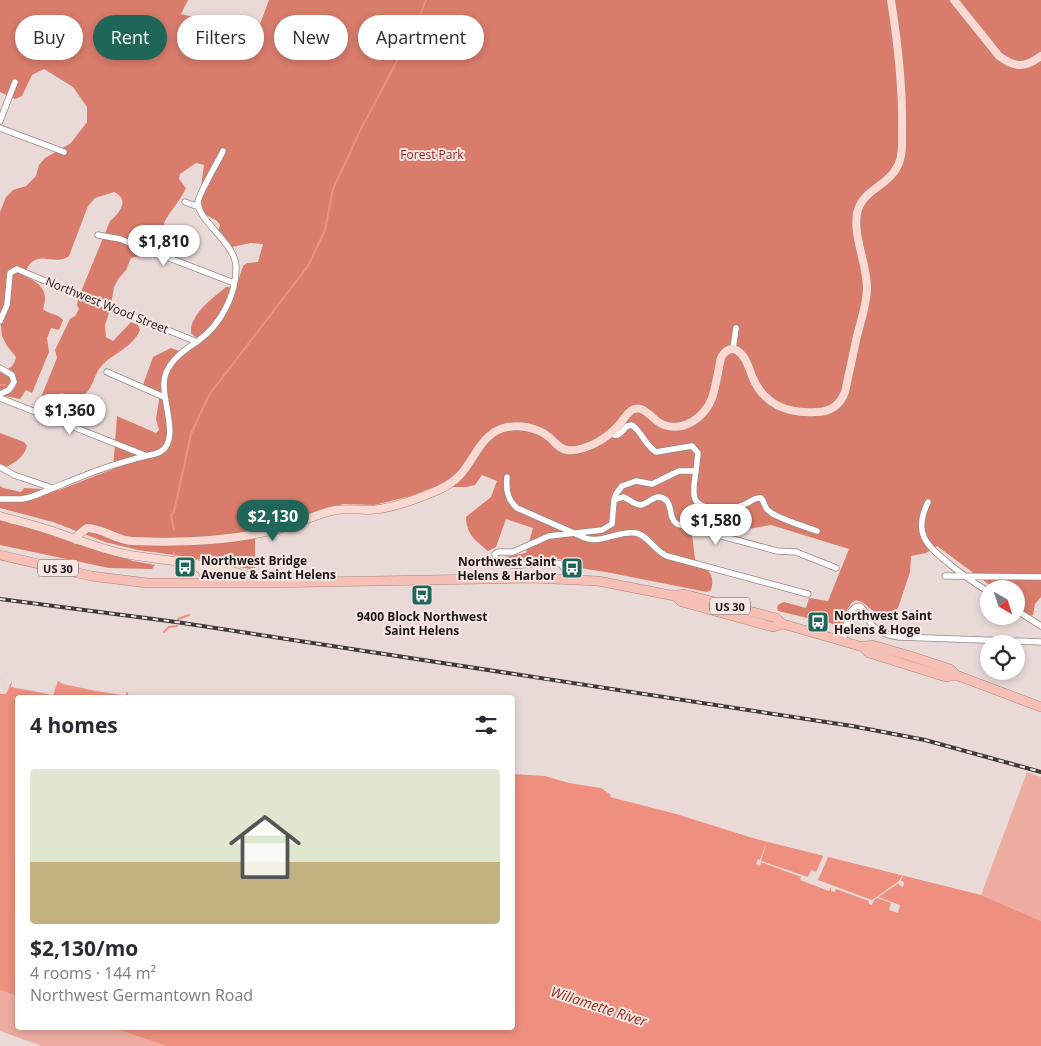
<!DOCTYPE html>
<meta charset="utf-8">
<style>
body{margin:0;font-family:"Open Sans",sans-serif;background:#f7f7f7;color:#2b2b33;height:100vh;display:flex;flex-direction:column;font-size:19px;white-space:nowrap}
*{box-sizing:border-box;margin:0}
p{font-size:16px;color:#7c7c81}
.icon{flex:none;width:28px;height:28px;fill:none;stroke:currentColor;stroke-width:2;stroke-linecap:round;stroke-linejoin:round}
.map{position:relative;flex:1;overflow:hidden}
.drawer{position:absolute;left:15px;top:695px;width:500px;height:335px;display:flex;flex-direction:column;background:#fff;border-radius:5px;box-shadow:0 2px 8px #0003}
.drawer>*{flex:none}
.hud{position:absolute;left:15px;top:15px;width:500px;height:45px;display:flex;gap:10px}
.needle{width:32px;rotate:141deg}
.fabs{position:absolute;left:980px;top:580px;display:grid;gap:10px}
.fabs a{display:grid;place-items:center;width:45px;height:45px;border-radius:50%;background:#fff;box-shadow:0 2px 8px #0003;font-size:25px}
.price{position:absolute;translate:-50% -42px;padding:0 11px;border-radius:18px;background:#fff;color:#222;font-size:16px;line-height:32px;filter:drop-shadow(0 1px 2px #0008)}
.price::after{content:'';position:absolute;left:50%;top:30px;width:15px;height:11px;margin-left:-8px;background:inherit;clip-path:polygon(0 0,100% 0,50% 100%)}
.price.current{background:#206658;color:#fff}
ul{padding:0;list-style:none}
li{display:grid;align-content:center;gap:10px;height:265px;padding:0 15px}
li span{display:grid;place-items:center;height:155px;border-radius:5px;color:#555}
li>.icon{margin-inline-start:auto}
span .icon{width:90px;height:90px;fill:#fffc;stroke-width:1}
li b{font-size:21px}
h2{display:flex;justify-content:space-between;align-items:center;height:60px;padding:0 15px;font-size:21px}
.chip{padding:0 18px;border-radius:22px;background:#fff;box-shadow:0 2px 8px #0003;font-size:18px;line-height:45px}
.chip.current{background:#206658;color:#fff}
.map>svg:first-child{display:block}
.green{fill:#edaca0}
.forest{fill:#d97c6c}
.water{fill:#ee8f7f}
.pier{fill:#eadad7}
.lines{fill:none;stroke-linecap:round;stroke-linejoin:round}
.stream{stroke:#ee8f7f;stroke-width:2}
.minor-casing{stroke:#968885;stroke-width:7}
.major-casing{stroke:#aa847d;stroke-width:9}
.highway-casing{stroke:#aa847d;stroke-width:10}
.minor{stroke:#fff;stroke-width:5.5}
.major{stroke:#fad9d3;stroke-width:8}
.highway{stroke:#f7c0b6;stroke-width:9}
.rail-casing{stroke:#3f3837;stroke-width:4}
.rail{stroke:#f7e7e4;stroke-width:2;stroke-dasharray:5.5;stroke-linecap:butt}
.labels{text-anchor:middle;dominant-baseline:central;stroke-width:4;stroke-linejoin:round;paint-order:stroke}
.shield{fill:#f7e7e4;stroke:#5c5452;stroke-width:1}
.shield-label{font-size:11px;font-weight:bold;fill:#1a1514}
.park-label{font-size:12px;fill:#912215;stroke:#f7e7e4}
.street-label{font-size:12px;fill:#1a1514;stroke:#f7e7e4}
.poi-label{font-size:12px;font-weight:bold;fill:#1a1514;stroke:#f7e7e4;text-anchor:start}
.water-label{font-size:14px;font-style:italic;fill:#97281b;stroke:#f7e7e4}
</style>
<div class="map">
<svg width="1041" height="1046" viewBox="0 0 1041 1046">
<rect width="100%" height="100%" fill="#eadad7"/>
<path class="green" d="M 1027,772 L 1041,777 L 1041,921 L 981,895 Z
M 0,990 L 17,996 L 18,1028 L 114,1028 L 166,1046 L 42,1046 L 0,1031 Z"/>
<path class="forest" d="M 0,0 L 188,0 L 181,14 L 257,32 L 269,0 L 1041,0 L 1041,597 L 1035,604 L 1033,615 L 1030,616 L 1016,605 L 1016,589 L 995,589 L 937,546 L 926,553 L 911,556 L 910,572 L 898,608 C 893,613 882,615 875,612 C 868,609 857,591 849,607 C 845,612 844,620 842,626 L 778,611 L 777,607 L 779,604 L 784,602 L 806,608 L 809,598 L 828,601 L 849,549 L 771,525 L 725,533 L 700,527 L 692,534 L 695,559 C 706,569 716,573 711,590 L 707,592 L 611,573 L 568,566 L 566,562 L 560,559 L 504,561 L 502,560 L 504,557 L 526,553 L 533,528 L 506,519 L 496,547 L 488,551 C 476,541 466,534 466,517 L 491,497 L 497,481 L 482,475 L 475,485 L 466,487 L 434,487 L 411,496 L 374,505 L 344,504 L 329,507 L 278,524 L 255,528 L 255,570 L 181,556 L 138,550 L 105,542 L 53,522 L 0,508 L 0,486 L 3,488 L 21,492 L 24,488 L 59,490 L 113,469 L 117,416 L 156,433 L 159,430 L 156,419 L 160,394 L 143,385 L 153,357 L 171,348 L 185,353 L 197,346 L 200,341 L 191,333 C 189,315 214,297 226,287 L 236,287 L 243,266 L 247,263 L 258,262 L 263,244 L 251,243 L 232,247 L 217,235 L 220,225 L 217,221 L 203,213 L 200,194 L 204,165 L 196,163 L 180,174 L 179,179 L 186,188 C 180,201 170,211 164,223 L 166,230 L 172,233 L 178,231 L 182,235 C 178,255 162,250 147,245 L 139,256 L 131,258 L 126,270 L 119,278 L 114,287 L 110,310 L 105,325 L 106,337 L 113,341 L 131,322 L 138,325 L 140,330 C 132,349 111,353 99,369 C 94,376 92,391 83,395 C 77,398 67,395 61,393 L 49,407 L 45,410 L 37,407 L 57,358 L 55,350 L 70,319 L 75,316 L 79,309 L 77,305 L 78,299 L 110,221 C 120,213 130,199 114,192 L 95,198 L 88,206 L 69,256 C 53,268 34,244 24,276 C 41,283 49,291 43,309 C 50,315 57,313 63,320 L 59,330 L 51,328 L 47,338 L 49,352 L 32,393 L 26,390 L 20,399 L 5,396 L 0,398 L 0,370 C 9,370 14,367 16,357 L 7,346 L 2,336 L 0,317 L 0,212 L 6,197 L 13,190 L 26,186 L 36,176 L 39,165 L 45,158 L 71,143 L 87,122 L 87,107 L 73,87 L 44,69 L 32,75 L 22,96 L 15,99 L 0,92 Z
M 0,433 L 24,442 L 27,446 C 24,458 11,466 0,469 Z
M 0,519 L 50,533 L 133,561 L 155,565 L 152,569 L 109,568 L 0,545 Z"/>
<path class="water" d="M 8,672 L 55,679 L 63,684 L 96,691 L 136,697 L 18,698 L 17,996 L 0,990 L 0,687 L 2,686 Z
M 513,774 L 545,776 L 569,783 L 601,788 L 611,795 L 610,797 L 676,814 L 756,839 L 981,895 L 1041,921 L 1041,1046 L 166,1046 L 114,1028 L 512,1028 Z"/>
<path class="pier" d="M 14,668 L 30,670 L 59,678 L 53,695 L 11,687 L 12,680 L 7,692 L 5,694 L 0,694 L 0,686 L 3,684 L 5,675 Z
M 767,841 L 761,861 L 808,877 L 811,870 L 816,872 L 824,854 L 829,855 L 818,880 L 872,900 L 899,881 L 903,874 L 901,881 L 904,882 L 903,887 L 899,885 L 899,883 L 878,897 L 900,905 L 898,913 L 889,910 L 891,903 L 877,898 L 874,900 L 872,905 L 869,904 L 869,901 L 836,889 L 835,892 L 831,891 L 831,887 L 829,891 L 800,880 L 801,877 L 761,862 L 760,866 L 756,864 L 758,859 L 760,860 Z"/>
<g class="lines">
<path class="stream" d="M 0,385 L 5,385
M 174,530 L 171,515 L 174,512 L 191,434 L 209,395 L 308,266 L 325,230 L 333,189 L 360,131 L 417,23 L 426,0
M 174,552 L 174,555
M 178,619 L 189,615
M 164,632 L 169,627 L 177,626
M 126,698 L 127,693"/>
<g class="minor-casing">
<path id="minor" d="M 0,121 L 15,82
M 0,128 L 64,152
M 185,202 L 199,207
M 98,235 L 120,239 L 234,283
M 0,321 L 7,305 L 10,273 L 17,269 C 76,295 137,317 197,342
M 733,349 L 736,328
M 0,368 L 12,375 L 14,382 L 9,390 L 0,394
M 107,372 L 164,397
M 0,398 L 147,456
M 0,467 L 14,475 L 52,488
M 696,471 C 695,479 692,491 695,499 C 701,512 732,510 743,505 C 749,503 754,497 761,498 C 765,502 764,508 769,511 C 776,518 806,527 817,531
M 507,477 C 506,490 507,499 517,508 L 585,538 C 602,544 618,530 636,533 C 649,536 654,551 667,556 L 808,594
M 0,499 L 22,499 L 31,497 C 55,488 78,477 102,469 C 116,464 131,460 145,456 C 150,455 156,454 160,452 C 183,439 157,394 166,373 C 172,358 185,350 198,341 C 220,325 237,295 236,266 C 235,243 197,220 198,202 C 199,193 218,162 223,151
M 614,500 L 623,497 C 630,499 634,505 641,505 C 650,503 656,492 666,500 C 673,507 668,518 677,524 L 777,551 L 796,552 L 836,568
M 928,502 C 914,531 924,544 947,562 C 960,573 974,583 989,592
M 945,576 L 1041,577
M 566,579 L 565,570 L 561,564 C 541,559 511,573 496,558 L 495,554 L 498,552 L 513,552 L 549,536 L 602,530 L 612,524 L 614,500 L 616,494 L 622,486 L 636,481 L 652,484 L 679,471 L 696,471 L 698,453 L 692,446 L 656,452 C 645,445 642,432 632,425 L 627,426 C 622,432 617,439 610,433
M 1016,610 L 1041,626
M 843,641 C 846,631 847,607 859,606 C 866,609 865,614 868,619 C 875,632 886,635 899,637 L 1041,642"/>
</g>
<g class="major-casing">
<path id="major" d="M 954,0 L 999,56 C 1015,68 1025,68 1041,56
M 0,516 C 17,521 35,525 52,531 C 76,539 100,549 125,554 C 172,563 220,562 263,582
M 76,540 L 78,535 L 87,528 C 103,528 117,541 133,541 C 183,543 235,541 283,528 C 301,523 318,513 336,510 C 348,508 359,510 370,510 C 387,509 406,503 421,497 C 435,492 450,486 460,475 C 474,460 481,435 503,428 C 518,424 537,427 549,437 C 555,442 559,449 567,450 C 584,452 606,439 617,427 C 622,422 626,414 632,410 C 635,408 640,408 643,410 C 651,414 655,422 664,425 C 684,432 705,417 712,398 C 716,386 718,371 721,358 C 725,350 732,346 739,352 C 746,357 749,368 752,376 C 763,404 787,414 816,412 C 830,412 840,405 845,392 C 849,373 853,355 857,336 C 861,320 867,304 867,288 C 867,263 853,238 857,213 C 862,190 886,187 896,169 C 903,158 902,144 902,132 C 903,88 898,44 891,0
M 195,564 L 203,572 L 205,583"/>
</g>
<g class="highway-casing">
<path id="highway" d="M 0,555 L 91,576 L 147,583 L 265,583 L 532,578 L 598,581 L 675,596 L 684,594 L 776,618 L 783,624 L 863,647 L 872,645 L 910,656 L 950,669 L 956,675
M 675,596 L 682,602 L 773,627 L 783,624
M 863,647 L 869,653 L 946,677 L 956,675 L 1041,707"/>
</g>
<use href="#minor" class="minor"/>
<use href="#major" class="major"/>
<use href="#highway" class="highway"/>
<g class="rail-casing">
<path id="rail" d="M 0,599 L 176,622 L 852,726 L 925,740 L 1041,772"/>
</g>
<use href="#rail" class="rail"/>
</g>
<defs>
<g id="bus-square" transform="scale(1.125)"><rect x="-9" y="-9" width="18" height="18" rx="4" fill="#206658" stroke="#f7e7e4"/><path d="M-5-6H5V4H4V6H2V4H-2V6H-4V4H-5ZM-3.5-4V0h7V-4ZM-3.5 1.2v1.5H-2V1.2ZM2 1.2v1.5H3.5V1.2Z" fill="#fff"/></g>
</defs>
<g fill-rule="evenodd">
<use href="#bus-square" x="185" y="567"/>
<use href="#bus-square" x="572" y="568"/>
<use href="#bus-square" x="422" y="595"/>
<use href="#bus-square" x="818" y="622"/>
</g>
<g class="labels">
<g class="shield">
<rect x="38" y="559.5" width="40" height="17" rx="4"/>
<rect x="710" y="597.5" width="40" height="17" rx="4"/>
</g>
<g class="shield-label">
<text x="58" y="568">US 30</text>
<text x="730" y="606">US 30</text>
</g>
<g class="park-label">
<text x="432" y="154">Forest Park</text>
</g>
<g class="street-label">
<text transform="translate(107 305) rotate(22)">Northwest Wood Street</text>
</g>
<g class="poi-label">
<text x="201" y="560">Northwest Bridge<tspan x="201" dy="14">Avenue &amp; Saint Helens</tspan></text>
<text x="556" y="561" text-anchor="end">Northwest Saint<tspan x="556" dy="14">Helens &amp; Harbor</tspan></text>
<text x="834" y="615">Northwest Saint<tspan x="834" dy="14">Helens &amp; Hoge</tspan></text>
<text x="422" y="616" text-anchor="middle">9400 Block Northwest<tspan x="422" dy="14">Saint Helens</tspan></text>
</g>
<g class="water-label">
<text transform="translate(599 1006) rotate(18)">Willamette River</text>
</g>
</g>
</svg>
<div class="fabs">
<a><svg class="needle" viewBox="-14 -14 28 28"><path d="M0-13l5 13h-10z" fill="#e53935"/><path d="M0 13l5-13h-10z" fill="#7c7c81"/></svg></a>
<a><svg class="icon" aria-label="locate" viewBox="0 0 24 24"><circle cx="12" cy="12" r="6"/><path d="M12 2v4M12 18v4M2 12h4M18 12h4"/></svg></a>
</div>
<b class="price" style="left:164px;top:267px">$1,810</b>
<b class="price" style="left:70px;top:436px">$1,360</b>
<b class="price current" style="left:273px;top:542px">$2,130</b>
<b class="price" style="left:716px;top:546px">$1,580</b>
<div class="hud">
<a class="chip">Buy</a>
<a class="chip current">Rent</a>
<a class="chip">Filters</a>
<a class="chip">New</a>
<a class="chip">Apartment</a>
</div>
<section class="drawer">
<h2>4 homes<svg class="icon" aria-label="filters" viewBox="0 0 24 24"><path d="M4 7h16M4 17h16"/><circle cx="9" cy="7" r="2"/><circle cx="15" cy="17" r="2"/></svg></h2>
<ul>
<li><span style="background:linear-gradient(#dfe7d0 60%,#c2b280 0)"><svg class="icon" aria-label="home" viewBox="0 0 24 24"><path d="M3 11l9-7 9 7M6 9v11h12V9"/></svg></span><div><b>$2,130/mo</b><p>4 rooms · 144 m²</p><p>Northwest Germantown Road</p></div></li>
</ul>
</section>
</div>
